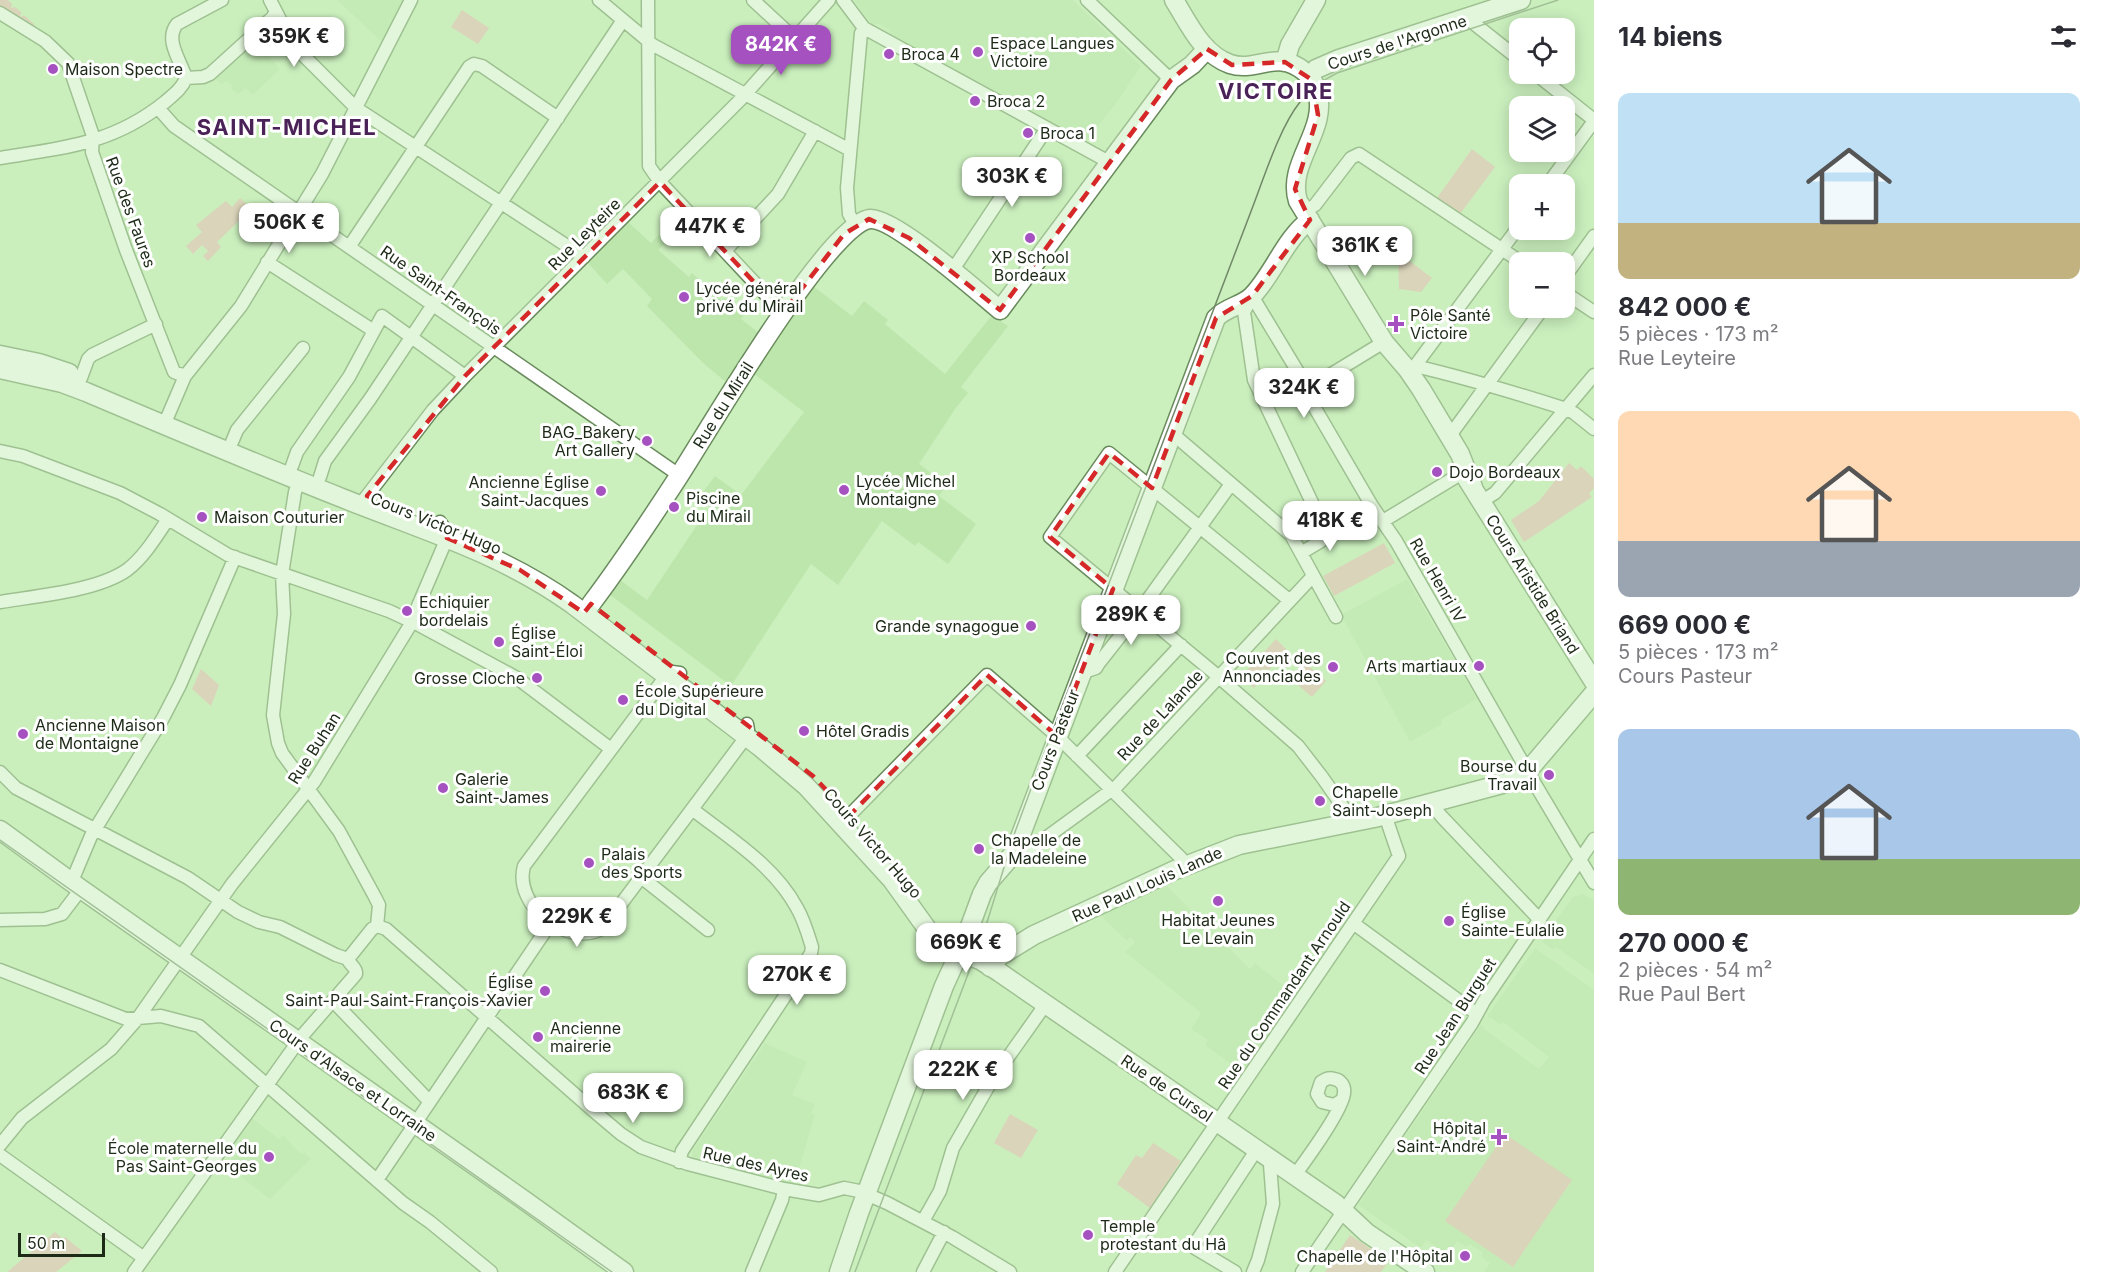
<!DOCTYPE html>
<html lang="fr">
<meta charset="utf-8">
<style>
body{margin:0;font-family:Inter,sans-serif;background:#f2f2f3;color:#2b2b33;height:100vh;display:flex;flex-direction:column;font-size:22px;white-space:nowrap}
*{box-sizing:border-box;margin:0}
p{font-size:20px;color:#7c7c81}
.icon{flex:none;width:33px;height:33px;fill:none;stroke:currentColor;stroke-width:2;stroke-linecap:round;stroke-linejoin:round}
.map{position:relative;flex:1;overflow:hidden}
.drawer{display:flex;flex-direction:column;background:#fff;width:510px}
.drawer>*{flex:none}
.controls{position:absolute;left:1509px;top:18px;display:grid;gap:12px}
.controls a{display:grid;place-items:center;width:66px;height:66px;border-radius:12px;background:#fff;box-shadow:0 3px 15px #0003;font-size:30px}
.scale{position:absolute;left:18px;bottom:15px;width:87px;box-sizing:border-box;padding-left:6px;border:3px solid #1d2a17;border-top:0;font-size:16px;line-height:21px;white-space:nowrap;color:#1d2a17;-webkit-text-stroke:4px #fff;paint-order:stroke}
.price{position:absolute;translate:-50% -51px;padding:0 14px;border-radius:12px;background:#fff;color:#222;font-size:20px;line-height:39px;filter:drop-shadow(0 2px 3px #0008)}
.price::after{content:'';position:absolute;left:50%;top:36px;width:18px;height:14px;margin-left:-9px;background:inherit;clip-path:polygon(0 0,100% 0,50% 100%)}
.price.active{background:#a551c0;color:#fff}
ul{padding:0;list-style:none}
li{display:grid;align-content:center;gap:12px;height:318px;padding:0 24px}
li span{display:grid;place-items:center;height:186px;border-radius:12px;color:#555}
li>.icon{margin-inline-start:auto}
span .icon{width:108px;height:108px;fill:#fffc;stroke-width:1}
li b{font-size:26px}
h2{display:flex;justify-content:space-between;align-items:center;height:72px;padding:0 24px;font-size:26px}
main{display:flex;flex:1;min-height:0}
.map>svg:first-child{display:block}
.built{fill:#bde6ad}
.green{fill:#edb4b5}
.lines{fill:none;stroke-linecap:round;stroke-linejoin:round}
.street-casing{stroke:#6a8b5d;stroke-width:15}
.secondary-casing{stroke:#6a8b5d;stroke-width:21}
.street{stroke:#fff;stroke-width:12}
.secondary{stroke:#fff;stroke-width:18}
.tram{stroke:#708867;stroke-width:1.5}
.marked{fill:none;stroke:#d62828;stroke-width:4.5;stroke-dasharray:12 8;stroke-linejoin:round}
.poi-dot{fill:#a551c0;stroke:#fff;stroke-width:2}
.labels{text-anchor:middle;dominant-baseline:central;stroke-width:6;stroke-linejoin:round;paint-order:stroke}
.street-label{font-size:16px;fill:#1d2a17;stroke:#fff}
.poi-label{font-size:16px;fill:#1d2a17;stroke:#fff;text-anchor:start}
.district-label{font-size:22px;font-weight:bold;letter-spacing:1.5px;fill:#4a2257;stroke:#fff}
</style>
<main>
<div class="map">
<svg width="1594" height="1272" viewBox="0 0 1594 1272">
<rect width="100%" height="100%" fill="#cbefbd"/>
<path class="built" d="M 337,0 L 404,0 L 382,42 Z
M 854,0 L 1073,0 L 1141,66 L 1115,105 L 1086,141 L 890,34 L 889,30 L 879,24 L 872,24 Z
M 256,39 L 280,69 L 253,95 L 245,88 L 239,94 L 236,93 L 231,89 L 232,86 L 227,81 L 222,84 L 214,78 Z
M 680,213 L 688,221 L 658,250 L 689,277 L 692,273 L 722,301 L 725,298 L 744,315 L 741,319 L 759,333 L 726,382 L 703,363 L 647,306 L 652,299 L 623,269 L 607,284 L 587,262 L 628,222 L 651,243 Z
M 813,286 L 852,316 L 864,301 L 888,320 L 885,324 L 945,374 L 992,315 L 1008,326 L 961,387 L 968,393 L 955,409 L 919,464 L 947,485 L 939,496 L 976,524 L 948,564 L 918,542 L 915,546 L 882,521 L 838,585 L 811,564 L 731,686 L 609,594 L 620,580 L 647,600 L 711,504 L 700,496 L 715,476 L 741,495 L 804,412 L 753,373 L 788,319 Z
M 1407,579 L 1477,699 L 1441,720 L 1442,724 L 1410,742 L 1341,615 Z
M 1164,883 L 1250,969 L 1255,963 L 1295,995 L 1242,1072 L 1205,1045 L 1208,1040 L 1191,1029 L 1201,1013 L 1125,952 L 1135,942 L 1130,937 L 1127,941 L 1098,913 Z
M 1583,894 L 1594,900 L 1594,974 L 1556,947 L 1553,950 L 1541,941 L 1573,897 Z
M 1535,948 L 1594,990 L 1594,1272 L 1484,1272 L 1490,1263 L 1481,1257 L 1483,1253 L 1469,1244 L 1466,1247 L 1457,1241 L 1448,1255 L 1426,1240 L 1421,1248 L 1358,1205 L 1480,1026 L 1484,1025 L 1483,1028 L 1539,1069 L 1549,1057 L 1503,1022 L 1500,1025 L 1490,1017 L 1488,1019 L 1488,1015 Z
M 765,1043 L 807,1062 L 792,1095 L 815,1104 L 811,1113 L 815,1115 L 794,1185 L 695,1160 L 692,1156 L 693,1150 Z
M 252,1118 L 279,1139 L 283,1135 L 301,1154 L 304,1152 L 311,1159 L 270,1199 L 241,1177 L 247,1169 L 226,1154 Z"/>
<path class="green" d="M 0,0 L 8,0 L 12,4 L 11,8 L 15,7 L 22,13 L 20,15 L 21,17 L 24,15 L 34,24 L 35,28 L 0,7 Z
M 462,10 L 489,28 L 478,44 L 451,27 Z
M 1472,149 L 1495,167 L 1460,214 L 1437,198 Z
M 240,198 L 257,214 L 248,224 L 241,219 L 217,242 L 221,247 L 208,261 L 203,256 L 208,251 L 202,245 L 193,254 L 186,246 L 202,232 L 196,225 L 226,201 L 232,207 Z
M 1398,252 L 1432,278 L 1421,292 L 1399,289 Z
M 1569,463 L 1577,470 L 1580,467 L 1582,467 L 1594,479 L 1594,488 L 1589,494 L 1592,497 L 1524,542 L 1511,520 L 1539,501 Z
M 1384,543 L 1395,563 L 1334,596 L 1323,576 Z
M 1276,639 L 1286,649 L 1269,670 L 1262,669 L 1255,677 L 1256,685 L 1254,688 L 1241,677 Z
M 1305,663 L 1326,681 L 1312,697 L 1291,679 Z
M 201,669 L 219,685 L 211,706 L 192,689 Z
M 1010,1114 L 1038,1130 L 1021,1158 L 994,1143 Z
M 1505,1134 L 1572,1180 L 1513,1267 L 1445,1221 Z
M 1153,1143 L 1181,1161 L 1150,1208 L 1117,1184 L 1136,1155 L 1142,1158 Z
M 55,1232 L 63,1239 L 65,1237 L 82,1251 L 56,1272 L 7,1272 Z
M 1350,1235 L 1389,1261 L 1381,1272 L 1325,1272 Z"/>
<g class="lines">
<g class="street-casing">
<path id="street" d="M 270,0 L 289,37 L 299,51 L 356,108 L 584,257
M 599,0 L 653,45 L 850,150
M 648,0 L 649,166 L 660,182 L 783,313
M 753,0 L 794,38
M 843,0 L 864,28 L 1109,162
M 1087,0 L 1171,80
M 0,13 L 45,41 L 68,63 L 93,136 L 92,152 L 126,250 L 174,372 L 185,376
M 1467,18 L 1520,60
M 1536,74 L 1594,120
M 186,78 L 203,77 L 210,74 L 273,17 L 275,12
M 158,108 L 174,126 L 679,475
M 0,158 C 63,148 113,144 165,102 C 173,95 182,89 186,78 C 181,61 164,40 177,24 L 222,0
M 1548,184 L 1594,121
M 1304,212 L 1315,205 L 1351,158 L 1359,154 L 1521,262
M 855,225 L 849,214 L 847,188 L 861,33 L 864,28
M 349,247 L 469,67 L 474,64 L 482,66 L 558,118
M 725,251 L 778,194 L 815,131
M 267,262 L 374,331
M 952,271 L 1047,128
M 1564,278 L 1594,236
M 1564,292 L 1594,312
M 1252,296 L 1301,377 L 1312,403 L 1372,506 L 1396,541 L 1535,784 L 1594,883
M 1252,297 L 1244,312 L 1254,380 L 1325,530 L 1321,541 L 1301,553
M 1415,366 L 1520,225
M 1408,370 L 1415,366 C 1466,378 1516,393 1566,409 L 1574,413 L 1594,429
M 81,378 L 88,359 L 92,355 L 156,324
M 1307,389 L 1384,342
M 164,425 L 185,376 L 241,306 L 322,174 L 411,0
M 1173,434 L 1291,535 L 1336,617
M 1448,434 L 1454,430 L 1543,308
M 232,442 L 237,430 L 303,348
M 0,451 L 23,456 L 120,493 L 160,514 L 228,555 L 389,611 L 417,624 L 517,678 L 611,749
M 292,466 L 297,452 L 349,377 L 382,316 L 465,376
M 320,477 L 325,461 L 370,399 L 623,20
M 299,481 L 295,492 L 282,574 L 284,614 L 273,715 L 278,743 L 282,753 L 339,831 L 375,897 L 379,905 L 377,926
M 1482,501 L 1495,493 L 1594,375
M 360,505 L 433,410 L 465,376 L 741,99 L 829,0
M 1383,521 L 1467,470
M 1289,600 L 1109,453 L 1050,537 L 1213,672 L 1298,746 L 1322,777 L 1350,817 L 1351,823
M 0,602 C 36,596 97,591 127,570 C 144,557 156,537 168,519
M 680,673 L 672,672 L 666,676 L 524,866 C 513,905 567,949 603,928 L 746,737 L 748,730 L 747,724
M 1081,673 L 1096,668 L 1099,663 L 1136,616 L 1231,484
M 1077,756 L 1181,645
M 0,772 L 16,788 L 188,878 L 238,912 L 259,922 L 280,927 L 336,955 L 348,959
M 1434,803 L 1437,811 L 1442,817 L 1540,920
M 842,823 L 987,675 L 1057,736 L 1181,858 L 1185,865
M 1014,853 L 1020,854 L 1025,853 L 1117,786 L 1313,576
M 641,877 L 708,930
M 72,881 L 91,836 L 163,718 L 180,685 L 235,557
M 0,920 L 45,919 L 62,914 L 81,889
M 1353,923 L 1477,1014
M 377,926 L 386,929 L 595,1112 L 621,1134 L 641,1147 L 688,1164 L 784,1189 L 819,1195 L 844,1188 L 859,1191 L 887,1203 L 952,1237 L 1010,1272
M 0,970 L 126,1019 L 161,1016 L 199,1026 L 403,1203 L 430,1222 L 491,1272
M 333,1001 L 430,1102
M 0,1145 L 22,1118 L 111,1049 L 138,1018 L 232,884 L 314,782 L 409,627 L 447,538 L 445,529 L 440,522
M 0,1155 L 144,1258
M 679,1162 L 682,1151 L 789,990 L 811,953 L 812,947 C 808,934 804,920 797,908 C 774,865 729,838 692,809
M 1295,1175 C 1306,1160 1343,1110 1344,1093 C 1345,1086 1341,1080 1334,1079 C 1329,1077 1326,1079 1321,1082 L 1317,1094 L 1322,1102 L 1334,1105 L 1342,1100
M 377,1180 L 550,924
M 923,1221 L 940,1191 L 953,1148 L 992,1080 L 1045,1005
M 134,1272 L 302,1036 L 356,974 C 357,967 349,965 348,959 L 372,929 L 377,926
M 752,1272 L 782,1200 L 784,1189
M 923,1272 L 944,1232
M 1115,1272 L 1399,856 L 1385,815
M 1235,1272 L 1195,1248 L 1194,1245 L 1257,1149
M 1253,1272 L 1258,1260 L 1273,1204 L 1270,1164 L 1273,1160
M 1302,1272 L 1472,1023 L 1484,1001 L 1594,839"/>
</g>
<g class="secondary-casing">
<path id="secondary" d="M 1174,0 C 1189,24 1202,54 1230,64 C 1257,73 1277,48 1305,72 C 1311,77 1315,83 1317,91 C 1329,130 1286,163 1298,201 L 1384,342 L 1408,370 L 1421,389 L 1460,454 L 1473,487
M 1285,62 L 1290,45 L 1316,0
M 1309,76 L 1316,69 L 1339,59 L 1521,0
M 0,355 L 39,363 L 69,373
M 0,369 L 62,383 L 86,392 C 171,428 256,464 342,498 C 422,530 501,553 572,604 L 760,747 L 806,786 L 892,880 L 935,940 L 942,946 L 980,960 L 999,972 L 1336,1204 L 1367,1233 L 1425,1272
M 1467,479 L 1594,682
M 591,604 C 622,563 651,519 679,476 C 707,433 828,224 870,219 C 894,217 978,292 1000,310 L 1171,80 L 1192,65 L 1207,49
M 0,830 L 81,889 L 524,1200 L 624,1272
M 990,967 L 1000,956 L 1034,935 L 1175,870 L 1239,845 L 1374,818 L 1521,779 L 1594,693
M 839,1272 L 859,1213 L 944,986 L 965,940 L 982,894 L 988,883 L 1014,853 L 1216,318 C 1226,307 1242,306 1252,296 C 1273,275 1285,238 1310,220"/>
</g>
<use href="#street" class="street"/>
<use href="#secondary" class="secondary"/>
<path class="tram" d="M 0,840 L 612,1272
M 855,1272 L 984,932 L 1015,832 L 1045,751 L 1250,214 C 1263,181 1279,128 1300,102 C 1310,89 1323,80 1337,73 L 1558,0"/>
</g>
<path d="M0 0H1594V1272H0ZM 1207,49 L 1232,65 L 1285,62 L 1312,80 L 1318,115 L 1295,189 L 1310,220 L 1252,296 L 1216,318 L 1152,488 L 1109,453 L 1050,537 L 1113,589 L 1057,736 L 987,675 L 850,815 L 813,776 L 591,604 L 584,613 L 520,570 L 447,538 L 440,522 L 367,496 L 465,376 L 660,182 L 783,313 L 844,234 L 869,219 L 909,238 L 1000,310 L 1171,80 Z" fill="#cbefbd" fill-opacity=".55" fill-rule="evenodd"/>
<path class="marked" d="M 1207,49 L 1232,65 L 1285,62 L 1312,80 L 1318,115 L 1295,189 L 1310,220 L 1252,296 L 1216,318 L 1152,488 L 1109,453 L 1050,537 L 1113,589 L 1057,736 L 987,675 L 850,815 L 813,776 L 591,604 L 584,613 L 520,570 L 447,538 L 440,522 L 367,496 L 465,376 L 660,182 L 783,313 L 844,234 L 869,219 L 909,238 L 1000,310 L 1171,80 Z"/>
<g class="poi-dot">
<circle cx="978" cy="52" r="6"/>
<circle cx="889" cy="54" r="6"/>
<circle cx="53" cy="69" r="6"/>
<circle cx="975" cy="101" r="6"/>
<circle cx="1028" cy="133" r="6"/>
<circle cx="1030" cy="238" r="6"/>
<circle cx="684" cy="297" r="6"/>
<path d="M1393 315h6v6h6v6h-6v6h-6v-6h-6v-6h6z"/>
<circle cx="647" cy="441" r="6"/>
<circle cx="1437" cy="472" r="6"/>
<circle cx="844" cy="490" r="6"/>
<circle cx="601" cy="491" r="6"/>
<circle cx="674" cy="507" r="6"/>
<circle cx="202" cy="517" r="6"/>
<circle cx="407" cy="611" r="6"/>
<circle cx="1031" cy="626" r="6"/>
<circle cx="499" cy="642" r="6"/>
<circle cx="1479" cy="666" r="6"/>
<circle cx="1333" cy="667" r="6"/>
<circle cx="537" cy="678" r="6"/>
<circle cx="623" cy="700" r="6"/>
<circle cx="804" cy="731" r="6"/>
<circle cx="23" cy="734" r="6"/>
<circle cx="1549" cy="775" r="6"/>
<circle cx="443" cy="788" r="6"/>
<circle cx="1320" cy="801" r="6"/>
<circle cx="979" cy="849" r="6"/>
<circle cx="589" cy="863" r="6"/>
<circle cx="1218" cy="901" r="6"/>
<circle cx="1449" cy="921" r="6"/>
<circle cx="545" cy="991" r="6"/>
<circle cx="538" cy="1037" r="6"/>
<path d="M1496 1128h6v6h6v6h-6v6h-6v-6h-6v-6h6z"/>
<circle cx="269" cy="1157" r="6"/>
<circle cx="1088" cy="1235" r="6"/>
<circle cx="1465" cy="1256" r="6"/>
</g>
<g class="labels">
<g class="street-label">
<text transform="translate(1397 42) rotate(-18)">Cours de l'Argonne</text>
<text transform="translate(131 212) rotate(70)">Rue des Faures</text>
<text transform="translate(584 234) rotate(-45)">Rue Leyteire</text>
<text transform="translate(441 290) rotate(35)">Rue Saint-François</text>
<text transform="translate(723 405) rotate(-58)">Rue du Mirail</text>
<text transform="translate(436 523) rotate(22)">Cours Victor Hugo</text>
<text transform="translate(1438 580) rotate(60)">Rue Henri IV</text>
<text transform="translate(1533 584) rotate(58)">Cours Aristide Briand</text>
<text transform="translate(1160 715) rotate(-47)">Rue de Lalande</text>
<text transform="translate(1055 740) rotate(-69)">Cours Pasteur</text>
<text transform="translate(314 748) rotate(-57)">Rue Buhan</text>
<text transform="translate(873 843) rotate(49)">Cours Victor Hugo</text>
<text transform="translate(1147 884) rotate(-24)">Rue Paul Louis Lande</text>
<text transform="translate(1284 995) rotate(-56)">Rue du Commandant Arnould</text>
<text transform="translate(1455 1016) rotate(-57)">Rue Jean Burguet</text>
<text transform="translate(353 1080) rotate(35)">Cours d'Alsace et Lorraine</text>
<text transform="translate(1167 1088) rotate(34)">Rue de Cursol</text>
<text transform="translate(756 1164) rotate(13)">Rue des Ayres</text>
</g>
<g class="poi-label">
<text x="990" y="43">Espace Langues<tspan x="990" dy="18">Victoire</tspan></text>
<text x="901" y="54">Broca 4</text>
<text x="65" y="69">Maison Spectre</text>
<text x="987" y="101">Broca 2</text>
<text x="1040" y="133">Broca 1</text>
<text x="1030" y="257" text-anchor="middle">XP School<tspan x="1030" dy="18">Bordeaux</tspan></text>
<text x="696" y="288">Lycée général<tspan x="696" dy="18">privé du Mirail</tspan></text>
<text x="1410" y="315">Pôle Santé<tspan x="1410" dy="18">Victoire</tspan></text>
<text x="635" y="432" text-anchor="end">BAG_Bakery<tspan x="635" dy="18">Art Gallery</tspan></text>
<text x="1449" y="472">Dojo Bordeaux</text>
<text x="856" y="481">Lycée Michel<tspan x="856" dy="18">Montaigne</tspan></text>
<text x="589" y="482" text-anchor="end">Ancienne Église<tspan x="589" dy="18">Saint-Jacques</tspan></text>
<text x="686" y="498">Piscine<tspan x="686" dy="18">du Mirail</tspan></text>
<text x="214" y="517">Maison Couturier</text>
<text x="419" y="602">Echiquier<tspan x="419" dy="18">bordelais</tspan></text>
<text x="1019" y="626" text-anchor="end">Grande synagogue</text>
<text x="511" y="633">Église<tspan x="511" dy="18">Saint-Éloi</tspan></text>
<text x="1321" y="658" text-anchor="end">Couvent des<tspan x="1321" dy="18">Annonciades</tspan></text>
<text x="1467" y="666" text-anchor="end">Arts martiaux</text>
<text x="525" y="678" text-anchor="end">Grosse Cloche</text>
<text x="635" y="691">École Supérieure<tspan x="635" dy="18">du Digital</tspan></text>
<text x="35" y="725">Ancienne Maison<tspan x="35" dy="18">de Montaigne</tspan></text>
<text x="816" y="731">Hôtel Gradis</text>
<text x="1537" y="766" text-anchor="end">Bourse du<tspan x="1537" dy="18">Travail</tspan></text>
<text x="455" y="779">Galerie<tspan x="455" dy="18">Saint-James</tspan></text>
<text x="1332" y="792">Chapelle<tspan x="1332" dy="18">Saint-Joseph</tspan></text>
<text x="991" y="840">Chapelle de<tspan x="991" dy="18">la Madeleine</tspan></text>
<text x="601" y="854">Palais<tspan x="601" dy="18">des Sports</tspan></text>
<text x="1461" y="912">Église<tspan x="1461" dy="18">Sainte-Eulalie</tspan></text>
<text x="1218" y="920" text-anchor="middle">Habitat Jeunes<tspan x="1218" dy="18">Le Levain</tspan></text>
<text x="533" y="982" text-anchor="end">Église<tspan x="533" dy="18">Saint-Paul-Saint-François-Xavier</tspan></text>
<text x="550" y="1028">Ancienne<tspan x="550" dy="18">mairerie</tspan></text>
<text x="1486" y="1128" text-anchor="end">Hôpital<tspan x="1486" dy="18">Saint-André</tspan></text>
<text x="257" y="1148" text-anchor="end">École maternelle du<tspan x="257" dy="18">Pas Saint-Georges</tspan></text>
<text x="1100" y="1226">Temple<tspan x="1100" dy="18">protestant du Hâ</tspan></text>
<text x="1453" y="1256" text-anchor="end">Chapelle de l'Hôpital</text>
</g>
<g class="district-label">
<text x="1276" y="91">VICTOIRE</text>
<text x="287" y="127">SAINT-MICHEL</text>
</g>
</g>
</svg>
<div class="controls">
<a><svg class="icon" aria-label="locate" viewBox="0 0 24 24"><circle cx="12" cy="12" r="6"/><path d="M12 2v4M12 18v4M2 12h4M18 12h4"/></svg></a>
<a><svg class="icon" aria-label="layers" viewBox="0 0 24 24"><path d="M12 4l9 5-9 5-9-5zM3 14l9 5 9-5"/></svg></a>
<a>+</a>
<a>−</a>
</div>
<div class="scale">50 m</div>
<b class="price" style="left:294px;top:68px">359K €</b>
<b class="price active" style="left:781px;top:76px">842K €</b>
<b class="price" style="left:1012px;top:208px">303K €</b>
<b class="price" style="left:289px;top:254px">506K €</b>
<b class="price" style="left:710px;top:258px">447K €</b>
<b class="price" style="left:1365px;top:277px">361K €</b>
<b class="price" style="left:1304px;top:419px">324K €</b>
<b class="price" style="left:1330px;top:552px">418K €</b>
<b class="price" style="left:1131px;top:646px">289K €</b>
<b class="price" style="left:577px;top:948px">229K €</b>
<b class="price" style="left:966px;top:974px">669K €</b>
<b class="price" style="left:797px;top:1006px">270K €</b>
<b class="price" style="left:963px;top:1101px">222K €</b>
<b class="price" style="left:633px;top:1124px">683K €</b>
</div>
<section class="drawer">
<h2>14 biens<svg class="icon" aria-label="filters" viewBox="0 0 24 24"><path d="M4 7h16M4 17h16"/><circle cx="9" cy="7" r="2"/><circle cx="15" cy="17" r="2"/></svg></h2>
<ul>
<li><span style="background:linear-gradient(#bfe0f5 70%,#c2b280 0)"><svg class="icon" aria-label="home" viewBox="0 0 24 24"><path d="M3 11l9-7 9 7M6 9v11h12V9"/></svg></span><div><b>842 000 €</b><p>5 pièces · 173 m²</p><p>Rue Leyteire</p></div></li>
<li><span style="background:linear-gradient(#ffd9b3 70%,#9aa5b1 0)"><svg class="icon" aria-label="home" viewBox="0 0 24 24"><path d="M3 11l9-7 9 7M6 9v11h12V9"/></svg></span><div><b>669 000 €</b><p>5 pièces · 173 m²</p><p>Cours Pasteur</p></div></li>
<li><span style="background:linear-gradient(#a9c7e8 70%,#8fb573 0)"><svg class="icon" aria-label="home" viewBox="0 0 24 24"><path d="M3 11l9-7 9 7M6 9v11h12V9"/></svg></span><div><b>270 000 €</b><p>2 pièces · 54 m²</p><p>Rue Paul Bert</p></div></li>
</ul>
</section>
</main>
